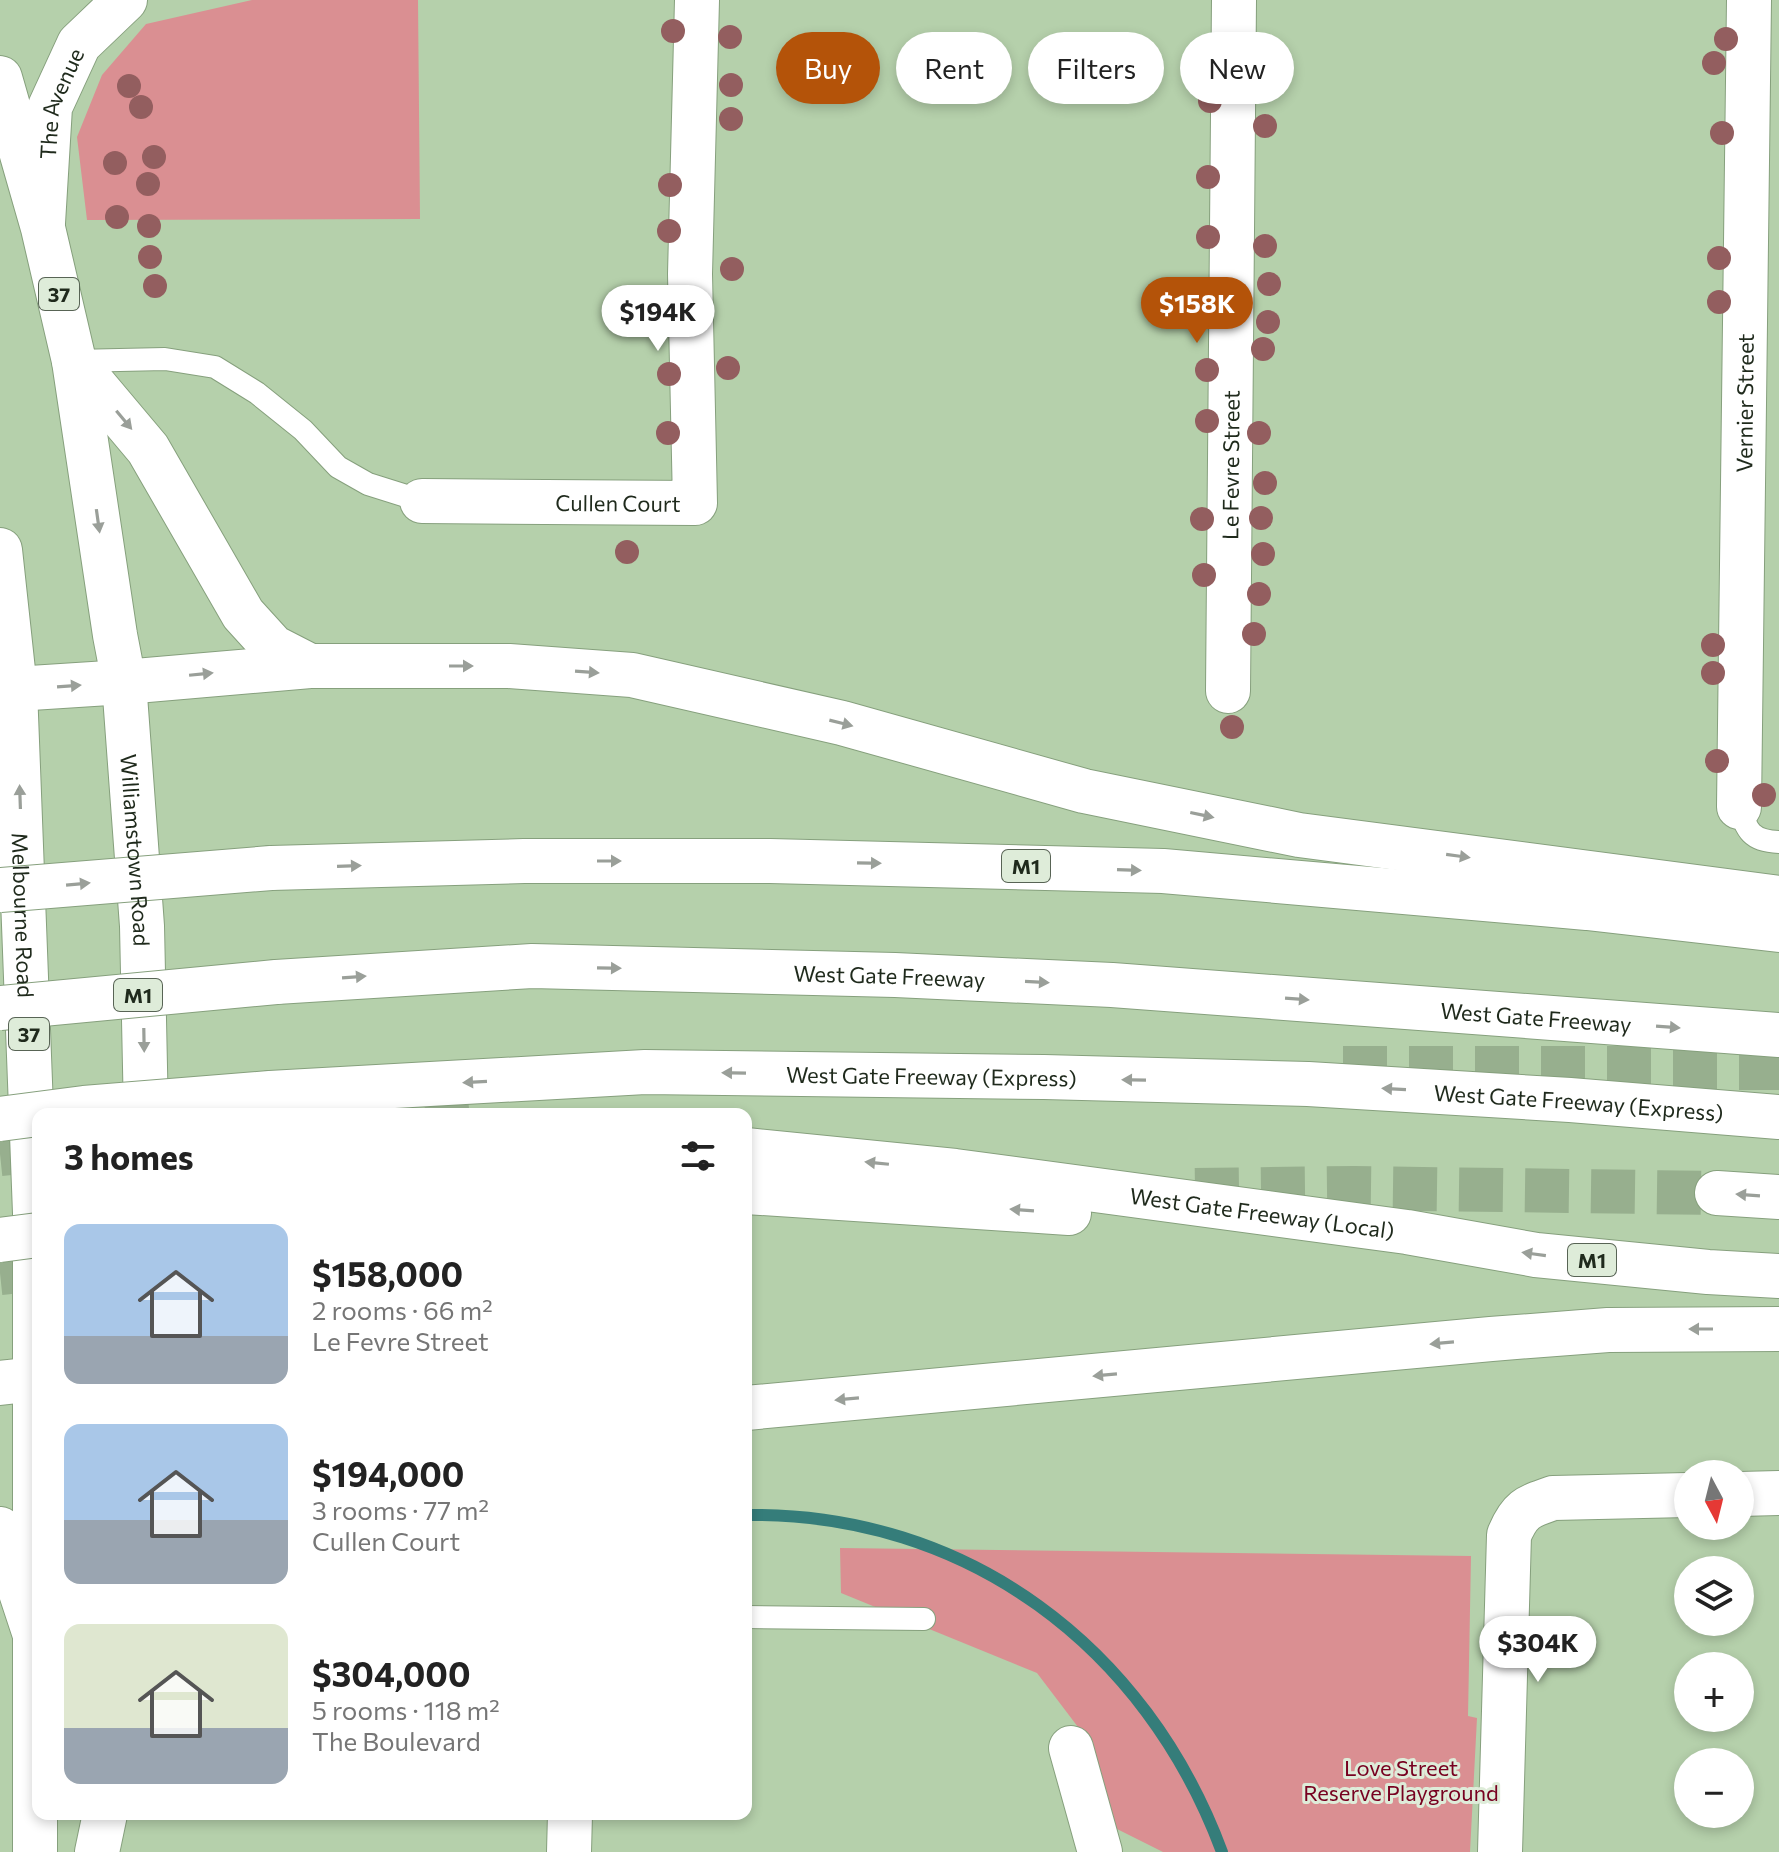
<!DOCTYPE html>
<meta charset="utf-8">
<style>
body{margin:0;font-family:Commissioner,sans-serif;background:#f6f6f6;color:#222;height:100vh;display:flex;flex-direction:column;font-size:30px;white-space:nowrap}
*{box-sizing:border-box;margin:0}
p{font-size:26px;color:#767676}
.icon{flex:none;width:44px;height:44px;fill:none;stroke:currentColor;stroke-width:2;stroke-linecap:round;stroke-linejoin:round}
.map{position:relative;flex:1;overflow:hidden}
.panel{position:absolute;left:32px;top:1108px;width:720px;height:712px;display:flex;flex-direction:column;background:#fff;border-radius:16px;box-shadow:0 4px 12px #0003}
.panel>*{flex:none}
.top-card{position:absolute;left:776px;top:32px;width:760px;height:72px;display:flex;gap:16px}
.needle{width:52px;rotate:173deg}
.controls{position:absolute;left:1674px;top:1460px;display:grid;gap:16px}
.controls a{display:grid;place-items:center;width:80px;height:80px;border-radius:50%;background:#fff;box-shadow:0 4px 12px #0003;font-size:40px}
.price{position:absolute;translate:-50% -68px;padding:0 18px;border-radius:28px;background:#fff;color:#222;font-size:26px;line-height:52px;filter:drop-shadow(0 2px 4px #0008)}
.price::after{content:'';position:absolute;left:50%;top:48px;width:24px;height:18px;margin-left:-12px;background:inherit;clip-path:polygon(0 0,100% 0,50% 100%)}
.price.active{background:#b45309;color:#fff}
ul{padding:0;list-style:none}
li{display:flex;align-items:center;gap:24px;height:200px;padding:0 32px}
li span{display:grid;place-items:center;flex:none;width:224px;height:160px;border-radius:16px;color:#555}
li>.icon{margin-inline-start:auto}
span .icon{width:96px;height:96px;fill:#fffc;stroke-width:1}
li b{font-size:34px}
h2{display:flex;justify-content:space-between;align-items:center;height:96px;padding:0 32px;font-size:34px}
.tag{padding:0 28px;border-radius:36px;background:#fff;box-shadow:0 4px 12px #0003;font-size:28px;line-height:72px}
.tag.active{background:#b45309;color:#fff}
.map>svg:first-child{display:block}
.green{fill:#da8f92}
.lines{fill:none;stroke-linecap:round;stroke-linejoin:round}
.stream{stroke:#357d7a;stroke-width:12}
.motorway-tunnel{stroke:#97af8e;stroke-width:44;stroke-dasharray:44 22;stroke-linecap:butt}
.service-casing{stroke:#86a07d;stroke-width:24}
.minor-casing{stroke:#86a07d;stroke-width:46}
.primary-casing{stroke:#86a07d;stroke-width:46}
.motorway-casing{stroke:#86a07d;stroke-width:46}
.service{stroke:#fff;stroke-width:22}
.minor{stroke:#fff;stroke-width:44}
.primary{stroke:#fff;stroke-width:44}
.motorway{stroke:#fff;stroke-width:44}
.motorway-bridge-casing{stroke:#86a07d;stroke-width:46;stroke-linecap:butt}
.motorway-bridge{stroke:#fff;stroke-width:44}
.tree{fill:#935e5f}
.oneway{fill:#9a9f99}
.labels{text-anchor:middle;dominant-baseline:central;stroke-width:6;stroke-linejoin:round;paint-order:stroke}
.shield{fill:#deecd9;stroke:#586455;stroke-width:2}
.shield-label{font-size:20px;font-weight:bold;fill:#1f2a1c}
.street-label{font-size:22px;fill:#1f2a1c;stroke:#deecd9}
.park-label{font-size:22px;fill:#770120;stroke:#deecd9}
</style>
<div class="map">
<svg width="1779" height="1852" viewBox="0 0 1779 1852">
<rect width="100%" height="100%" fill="#b5d0ab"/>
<path class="green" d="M 252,0 L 418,0 L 420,219 L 87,220 L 77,137 L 102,75 L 146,24 Z
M 840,1548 L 1471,1556 L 1468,1716 L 1477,1718 L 1470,1852 L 1163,1852 L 1115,1828 L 1081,1731 L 1037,1673 L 841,1593 Z"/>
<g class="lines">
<path class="stream" d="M 746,1515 C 967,1512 1146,1647 1222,1852"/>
<path class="motorway-tunnel" d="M 1343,1068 L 1779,1068
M 359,1114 L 488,1100
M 0,1154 L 38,1150
M 1195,1190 L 1354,1188 L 1717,1193
M 0,1273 L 38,1269"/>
<g class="service-casing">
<path id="service" d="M 74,361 L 165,359 L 215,367 L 257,393 L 303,430 L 338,467 L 368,484 L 422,501
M 1739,807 C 1747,831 1751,841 1779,842
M 746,1617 L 924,1619"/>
</g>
<g class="minor-casing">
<g id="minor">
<path id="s1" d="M 43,223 L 50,107 L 79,44 L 125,0"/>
<path id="s2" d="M 422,501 L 695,503 L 690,274 L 697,0"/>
<path id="s3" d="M 1228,691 L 1234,0"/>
<path id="s4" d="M 1739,807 L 1749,0"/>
<path d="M 1740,1494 L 1779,1493"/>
<path d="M 1071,1748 L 1100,1852"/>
<path d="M 569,1852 L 570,1814"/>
<path d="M 1500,1852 L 1509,1535 C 1520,1509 1527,1507 1553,1498 L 1688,1495"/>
</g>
</g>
<g class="primary-casing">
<g id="primary">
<path id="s5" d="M 0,78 L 43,228 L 74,361 L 115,635 L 124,682 L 142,926 L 146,1114"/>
<path id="s6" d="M 0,550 L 15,689 L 35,1213 L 35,1852"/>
<path d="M 15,689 L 124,682"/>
<path d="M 97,1852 L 105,1814"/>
</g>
</g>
<g class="motorway-casing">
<g id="motorway">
<path d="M 74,361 L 148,449 L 243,614 L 273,647 L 310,666"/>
<path d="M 124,682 L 310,666 L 509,666 L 632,675 L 842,723 L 1084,791 L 1299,835 L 1779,898"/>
<path d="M 0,690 L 15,689"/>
<path d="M 271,868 L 524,861 L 770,861 L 1163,871 L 1587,908 L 1779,930"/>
<path id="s7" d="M 276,982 L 532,966 L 895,975 L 1112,985 L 1779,1035"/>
<path id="s8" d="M 270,1093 L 645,1072 L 1044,1077 L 1308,1084 L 1570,1100 L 1779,1117"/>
<path id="s9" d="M 746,1150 L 955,1171 L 1407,1232 L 1536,1255 L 1708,1272 L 1779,1276"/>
<path d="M 746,1192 L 1069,1213"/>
<path d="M 1717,1193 L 1779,1197"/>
<path d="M 0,1383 L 36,1379"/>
<path d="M 746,1408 L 1491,1339 L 1608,1330 L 1779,1329"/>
<path d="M 0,1529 L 36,1638"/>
</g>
</g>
<use href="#service" class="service"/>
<use href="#minor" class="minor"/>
<use href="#primary" class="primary"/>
<use href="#motorway" class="motorway"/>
<g class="motorway-bridge-casing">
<path id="motorway-bridge" d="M 0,890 L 271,868
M 0,1008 L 276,982
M 0,1119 L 84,1108 L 270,1093
M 0,1240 L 38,1235"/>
</g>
<use href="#motorway-bridge" class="motorway-bridge"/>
</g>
<g class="tree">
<circle cx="673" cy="31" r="12"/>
<circle cx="730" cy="37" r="12"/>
<circle cx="1726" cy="39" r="12"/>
<circle cx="1714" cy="63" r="12"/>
<circle cx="731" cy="85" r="12"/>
<circle cx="129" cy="86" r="12"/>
<circle cx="1210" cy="101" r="12"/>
<circle cx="141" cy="107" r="12"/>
<circle cx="731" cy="119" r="12"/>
<circle cx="1265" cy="126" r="12"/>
<circle cx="1722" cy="133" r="12"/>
<circle cx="154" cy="157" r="12"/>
<circle cx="115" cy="163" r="12"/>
<circle cx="1208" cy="177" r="12"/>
<circle cx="148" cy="184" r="12"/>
<circle cx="670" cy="185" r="12"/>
<circle cx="117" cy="217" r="12"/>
<circle cx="149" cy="226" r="12"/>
<circle cx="669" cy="231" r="12"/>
<circle cx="1208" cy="237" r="12"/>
<circle cx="1265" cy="246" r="12"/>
<circle cx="150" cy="257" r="12"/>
<circle cx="1719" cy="258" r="12"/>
<circle cx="732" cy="269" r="12"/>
<circle cx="1269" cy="284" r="12"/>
<circle cx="155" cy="286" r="12"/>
<circle cx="1719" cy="302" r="12"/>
<circle cx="1268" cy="322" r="12"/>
<circle cx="1263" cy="349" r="12"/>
<circle cx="728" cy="368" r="12"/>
<circle cx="1207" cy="370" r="12"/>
<circle cx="669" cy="374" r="12"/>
<circle cx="1207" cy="421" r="12"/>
<circle cx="668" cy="433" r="12"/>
<circle cx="1259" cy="433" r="12"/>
<circle cx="1265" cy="483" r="12"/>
<circle cx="1261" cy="518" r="12"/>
<circle cx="1202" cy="519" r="12"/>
<circle cx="627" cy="552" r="12"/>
<circle cx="1263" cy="554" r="12"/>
<circle cx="1204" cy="575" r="12"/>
<circle cx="1259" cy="594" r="12"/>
<circle cx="1254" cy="634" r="12"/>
<circle cx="1713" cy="645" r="12"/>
<circle cx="1713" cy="673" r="12"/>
<circle cx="1232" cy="727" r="12"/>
<circle cx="1717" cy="761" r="12"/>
<circle cx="1764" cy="795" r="12"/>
</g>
<defs><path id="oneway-solid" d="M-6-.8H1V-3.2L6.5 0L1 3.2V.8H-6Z" transform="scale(2)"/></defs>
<g class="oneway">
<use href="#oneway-solid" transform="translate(124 420) rotate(50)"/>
<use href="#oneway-solid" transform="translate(98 521) rotate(82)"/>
<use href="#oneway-solid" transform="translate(461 666)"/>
<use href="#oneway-solid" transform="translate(587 672) rotate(4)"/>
<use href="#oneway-solid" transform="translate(201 674) rotate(-6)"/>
<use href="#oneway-solid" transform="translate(69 686) rotate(-4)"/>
<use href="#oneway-solid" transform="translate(841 723) rotate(14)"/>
<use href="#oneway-solid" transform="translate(20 797) rotate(-92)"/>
<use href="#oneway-solid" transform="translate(1202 815) rotate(12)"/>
<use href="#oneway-solid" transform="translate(1458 856) rotate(8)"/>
<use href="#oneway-solid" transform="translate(609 861)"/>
<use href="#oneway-solid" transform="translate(869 863) rotate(1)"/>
<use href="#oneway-solid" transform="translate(349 866) rotate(-2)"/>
<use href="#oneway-solid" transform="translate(1129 870) rotate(2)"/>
<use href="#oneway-solid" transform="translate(78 884) rotate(-5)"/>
<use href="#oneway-solid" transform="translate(609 968) rotate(1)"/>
<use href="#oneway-solid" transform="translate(354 977) rotate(-4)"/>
<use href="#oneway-solid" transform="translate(1037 982) rotate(3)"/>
<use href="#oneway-solid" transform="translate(1297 999) rotate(4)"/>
<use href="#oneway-solid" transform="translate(1668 1027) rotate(4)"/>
<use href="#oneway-solid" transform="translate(144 1040) rotate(89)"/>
<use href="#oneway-solid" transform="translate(734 1073) rotate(-179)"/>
<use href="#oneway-solid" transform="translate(1134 1080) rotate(-179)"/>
<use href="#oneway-solid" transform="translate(475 1082) rotate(177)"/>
<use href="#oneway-solid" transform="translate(1394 1089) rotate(-177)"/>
<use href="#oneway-solid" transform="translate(877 1163) rotate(-174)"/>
<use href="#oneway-solid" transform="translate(1748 1195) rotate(-176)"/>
<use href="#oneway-solid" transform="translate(1022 1210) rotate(-176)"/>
<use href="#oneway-solid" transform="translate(1534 1254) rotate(-172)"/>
<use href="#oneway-solid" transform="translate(1701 1329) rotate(180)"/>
<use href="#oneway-solid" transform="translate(1442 1343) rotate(175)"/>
<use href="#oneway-solid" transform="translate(1105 1375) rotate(175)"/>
<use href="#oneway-solid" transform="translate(847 1399) rotate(175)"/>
</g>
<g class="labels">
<g class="shield">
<rect x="39" y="278" width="40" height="32" rx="6"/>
<rect x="1002" y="850" width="48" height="32" rx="6"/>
<rect x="114" y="979" width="48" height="32" rx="6"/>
<rect x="9" y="1018" width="40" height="32" rx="6"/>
<rect x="1568" y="1244" width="48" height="32" rx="6"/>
</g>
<g class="shield-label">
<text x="59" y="294">37</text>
<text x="1026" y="866">M1</text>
<text x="138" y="995">M1</text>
<text x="29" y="1034">37</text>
<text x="1592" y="1260">M1</text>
</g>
<g class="street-label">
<text stroke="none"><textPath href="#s1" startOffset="122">The Avenue</textPath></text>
<text stroke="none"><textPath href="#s4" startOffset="404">Vernier Street</textPath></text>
<text stroke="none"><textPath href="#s3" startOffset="226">Le Fevre Street</textPath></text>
<text stroke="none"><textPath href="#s2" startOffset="196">Cullen Court</textPath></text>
<text stroke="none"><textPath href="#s5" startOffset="786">Williamstown Road</textPath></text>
<text stroke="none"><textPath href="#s6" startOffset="366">Melbourne Road</textPath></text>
<text stroke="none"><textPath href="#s7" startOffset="614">West Gate Freeway</textPath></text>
<text stroke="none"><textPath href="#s7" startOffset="1262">West Gate Freeway</textPath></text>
<text stroke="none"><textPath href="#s8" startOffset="662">West Gate Freeway (Express)</textPath></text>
<text stroke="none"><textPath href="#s8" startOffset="1310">West Gate Freeway (Express)</textPath></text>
<text stroke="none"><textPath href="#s9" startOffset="520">West Gate Freeway (Local)</textPath></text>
</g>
<g class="park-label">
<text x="1401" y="1767">Love Street<tspan x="1401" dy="25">Reserve Playground</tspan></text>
</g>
</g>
</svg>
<div class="controls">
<a><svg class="needle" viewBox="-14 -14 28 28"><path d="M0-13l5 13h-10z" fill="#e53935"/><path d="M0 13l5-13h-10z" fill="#767676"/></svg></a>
<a><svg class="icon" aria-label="layers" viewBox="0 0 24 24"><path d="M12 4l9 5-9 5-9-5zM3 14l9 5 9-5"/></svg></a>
<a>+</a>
<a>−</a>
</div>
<b class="price active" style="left:1197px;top:345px">$158K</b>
<b class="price" style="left:658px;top:353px">$194K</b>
<b class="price" style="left:1538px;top:1684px">$304K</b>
<div class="top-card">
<a class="tag active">Buy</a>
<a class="tag">Rent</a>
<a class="tag">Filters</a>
<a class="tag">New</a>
</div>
<section class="panel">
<h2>3 homes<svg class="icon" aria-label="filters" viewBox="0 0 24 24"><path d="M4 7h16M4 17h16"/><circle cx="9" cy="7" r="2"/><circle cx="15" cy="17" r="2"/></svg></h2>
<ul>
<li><span style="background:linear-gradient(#a9c7e8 70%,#9aa5b1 0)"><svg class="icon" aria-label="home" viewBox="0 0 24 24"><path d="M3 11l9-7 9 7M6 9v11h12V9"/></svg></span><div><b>$158,000</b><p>2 rooms · 66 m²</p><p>Le Fevre Street</p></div></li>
<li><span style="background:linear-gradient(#a9c7e8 60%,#9aa5b1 0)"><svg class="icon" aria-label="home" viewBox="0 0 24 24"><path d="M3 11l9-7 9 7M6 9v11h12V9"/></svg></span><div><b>$194,000</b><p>3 rooms · 77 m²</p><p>Cullen Court</p></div></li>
<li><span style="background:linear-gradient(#dfe7d0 65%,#9aa5b1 0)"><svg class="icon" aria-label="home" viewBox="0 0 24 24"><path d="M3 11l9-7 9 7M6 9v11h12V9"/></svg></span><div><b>$304,000</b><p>5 rooms · 118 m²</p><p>The Boulevard</p></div></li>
</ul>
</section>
</div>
